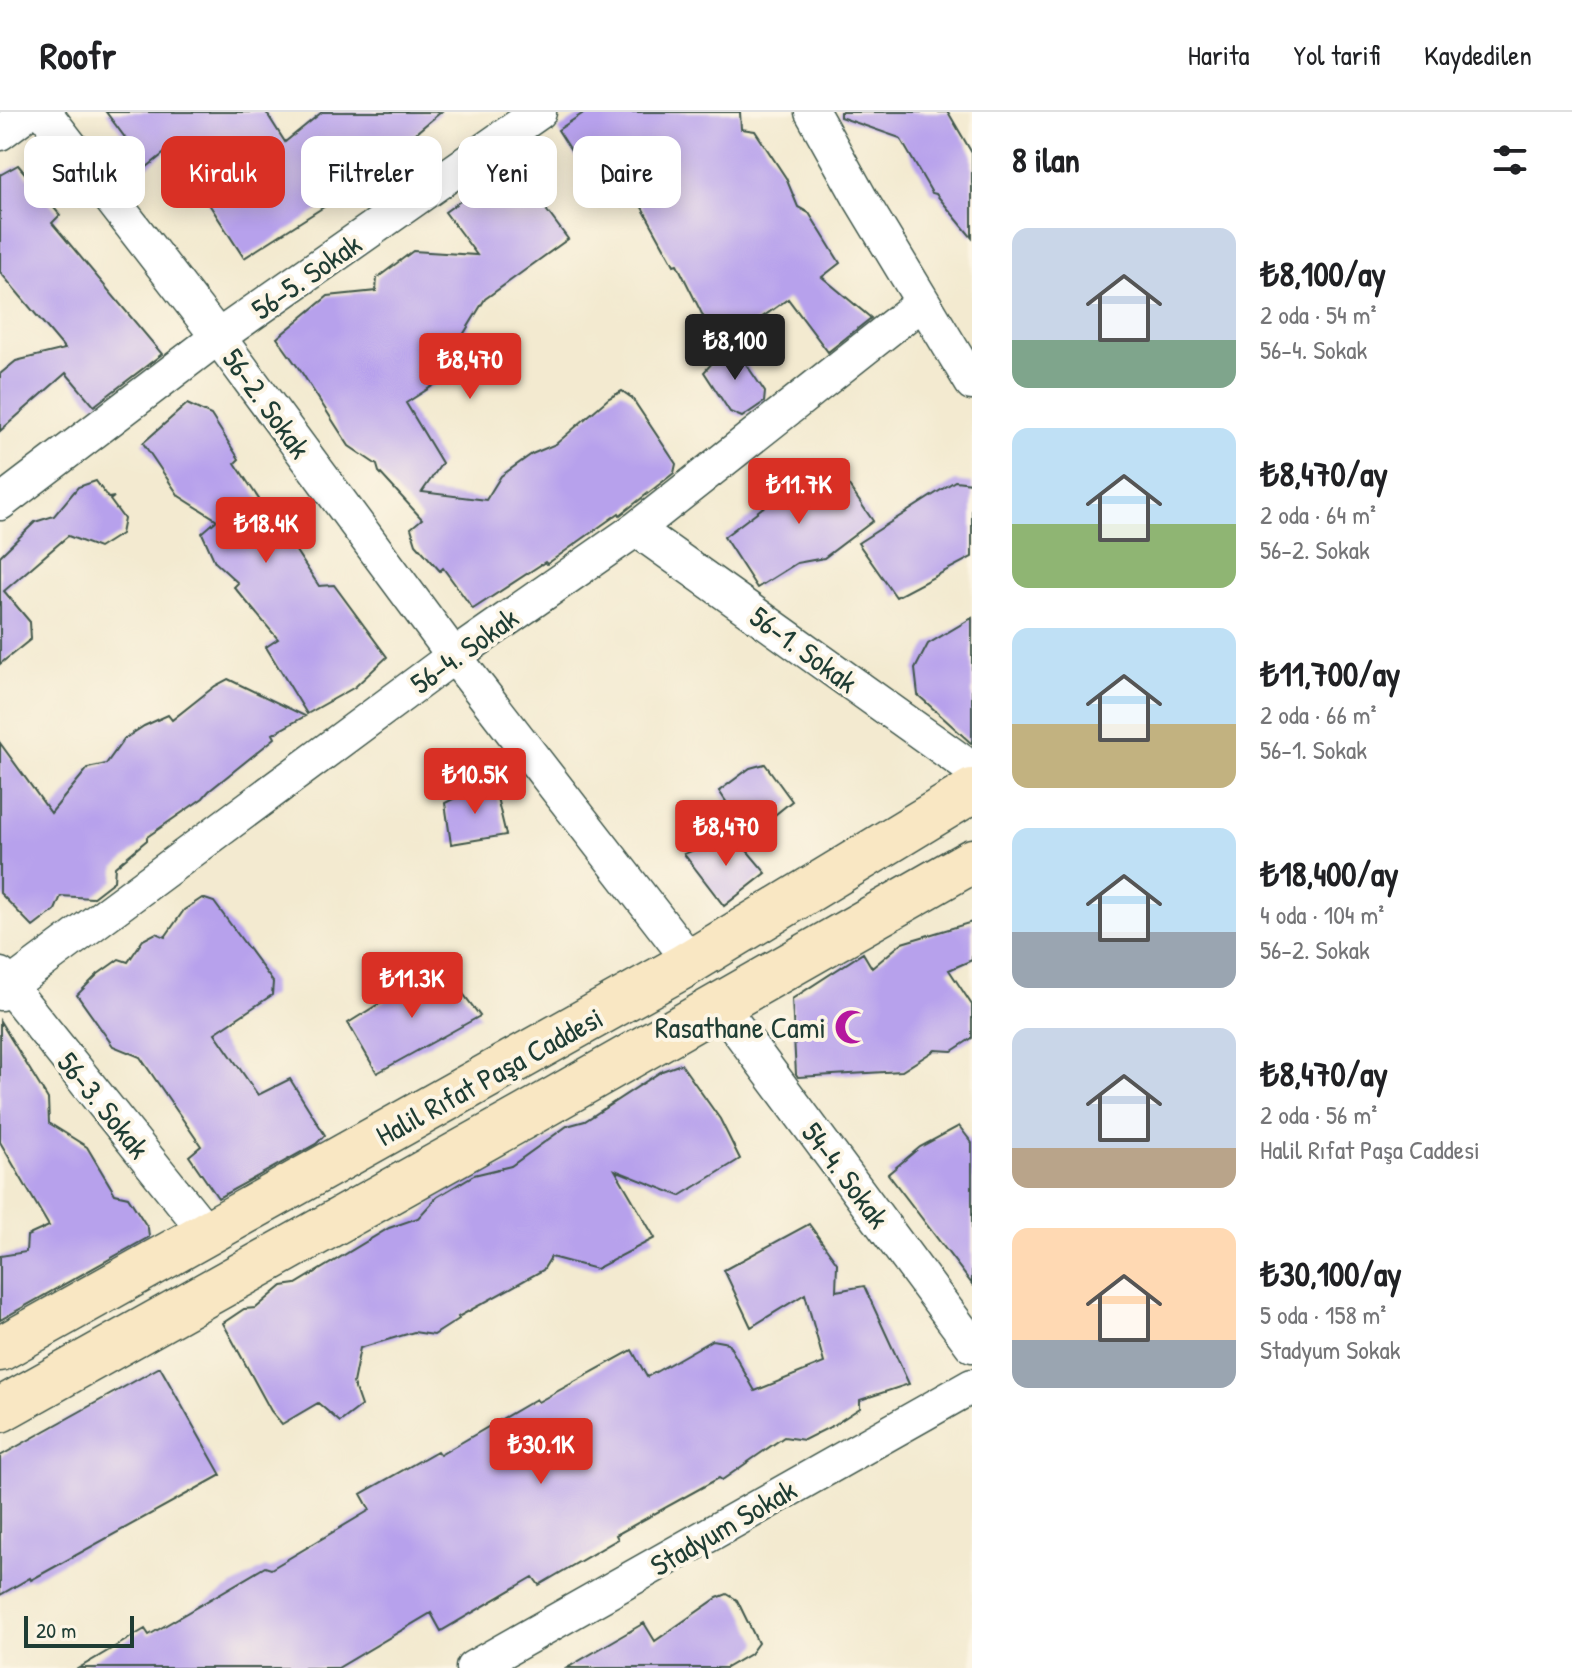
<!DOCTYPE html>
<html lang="tr">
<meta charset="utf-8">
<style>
body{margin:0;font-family:"Patrick Hand",sans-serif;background:#f2f2f2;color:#202124;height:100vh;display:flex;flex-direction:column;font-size:30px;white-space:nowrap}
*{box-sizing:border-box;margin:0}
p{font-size:26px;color:#757577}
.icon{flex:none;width:44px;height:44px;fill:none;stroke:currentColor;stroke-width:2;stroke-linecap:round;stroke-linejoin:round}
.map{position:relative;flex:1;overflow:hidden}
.side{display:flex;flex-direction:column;background:#fff;width:600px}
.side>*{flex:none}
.guide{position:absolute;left:24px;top:24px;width:760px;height:72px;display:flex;gap:16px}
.scale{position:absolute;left:24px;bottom:20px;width:110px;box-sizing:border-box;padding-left:8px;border:4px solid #1f3d34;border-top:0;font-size:22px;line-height:28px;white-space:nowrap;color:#1f3d34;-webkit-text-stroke:6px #fcf5e5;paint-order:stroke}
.price{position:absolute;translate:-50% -68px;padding:0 18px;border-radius:8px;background:#d93025;color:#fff;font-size:26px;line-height:52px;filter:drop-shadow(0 2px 4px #0008)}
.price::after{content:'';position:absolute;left:50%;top:48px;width:24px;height:18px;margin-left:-12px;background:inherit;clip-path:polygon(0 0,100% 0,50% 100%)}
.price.active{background:#222;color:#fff}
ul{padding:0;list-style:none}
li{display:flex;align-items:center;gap:24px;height:200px;padding:0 40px}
li span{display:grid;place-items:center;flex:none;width:224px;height:160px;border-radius:16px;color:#555}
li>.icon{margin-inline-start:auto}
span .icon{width:96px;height:96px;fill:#fffc;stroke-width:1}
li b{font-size:34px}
h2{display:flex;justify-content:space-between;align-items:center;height:96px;padding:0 40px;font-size:34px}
.pill{padding:0 28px;border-radius:16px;background:#fff;box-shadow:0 4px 20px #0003;font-size:28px;line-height:72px}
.pill.active{background:#d93025;color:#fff}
header{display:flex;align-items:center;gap:48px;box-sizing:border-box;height:112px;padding:0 40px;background:#fff;border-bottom:2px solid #e0e0e0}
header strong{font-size:38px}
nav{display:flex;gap:44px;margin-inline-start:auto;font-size:28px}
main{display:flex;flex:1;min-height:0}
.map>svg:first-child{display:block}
.building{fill:#b7a1ec}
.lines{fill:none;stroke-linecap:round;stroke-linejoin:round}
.street-casing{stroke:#3f574b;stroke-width:37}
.secondary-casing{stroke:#3f574b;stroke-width:47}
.street{stroke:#fff;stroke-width:34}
.secondary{stroke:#f9e7c3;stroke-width:44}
.labels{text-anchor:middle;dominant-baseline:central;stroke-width:8;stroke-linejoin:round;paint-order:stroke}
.street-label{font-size:30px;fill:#1f3d34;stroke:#fcf5e5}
.poi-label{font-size:30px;fill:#1f3d34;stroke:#fcf5e5;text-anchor:end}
</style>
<header>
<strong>Roofr</strong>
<nav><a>Harita</a><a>Yol tarifi</a><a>Kaydedilen</a></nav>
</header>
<main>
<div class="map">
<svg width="972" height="1556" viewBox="0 0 972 1556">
<rect width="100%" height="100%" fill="#fcf5e5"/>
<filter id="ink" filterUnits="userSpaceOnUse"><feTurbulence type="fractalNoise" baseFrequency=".0125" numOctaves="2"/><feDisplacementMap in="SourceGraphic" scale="16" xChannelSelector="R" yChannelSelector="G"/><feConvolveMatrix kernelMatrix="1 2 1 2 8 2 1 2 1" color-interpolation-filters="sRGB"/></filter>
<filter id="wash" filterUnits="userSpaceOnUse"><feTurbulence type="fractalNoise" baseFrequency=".006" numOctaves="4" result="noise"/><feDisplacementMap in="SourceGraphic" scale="32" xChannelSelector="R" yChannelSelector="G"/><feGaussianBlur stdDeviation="1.8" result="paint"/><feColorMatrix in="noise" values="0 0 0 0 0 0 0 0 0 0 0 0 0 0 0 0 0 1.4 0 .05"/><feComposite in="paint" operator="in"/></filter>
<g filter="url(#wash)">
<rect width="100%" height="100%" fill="#f3ead0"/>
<g id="blocks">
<path class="building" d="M 106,0 L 266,0 L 285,30 L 322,0 L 441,0 L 411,25 L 427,46 L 366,95 L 352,77 L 244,146 L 172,35 L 147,55 Z
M 585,0 L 740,0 L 741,17 L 755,19 L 786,66 L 798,95 L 809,101 L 840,151 L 822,165 L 871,206 L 828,240 L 788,187 L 727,230 L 704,206 L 677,152 L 674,153 L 623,61 L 596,77 L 558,18 Z
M 840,0 L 948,0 L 972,41 L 972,126 L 936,82 L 932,81 L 900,26 L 840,5 Z
M 512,52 L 568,127 L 485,187 L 460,228 L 467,252 L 406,291 L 442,351 L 422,380 L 486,388 L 501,364 L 532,342 L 556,332 L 609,286 L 622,279 L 632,286 L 676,352 L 674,361 L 620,403 L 619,401 L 547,452 L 545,450 L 473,497 L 443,456 L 440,459 L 416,432 L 411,416 L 422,407 L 379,360 L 377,353 L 349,334 L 302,261 L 277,226 L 328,184 L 376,179 L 377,166 L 413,139 L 477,143 L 445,100 Z
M 18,53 L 60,103 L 52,111 L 162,242 L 94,294 L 66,261 L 0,319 L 0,262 L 16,249 L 65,237 L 0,160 L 0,63 Z
M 731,230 L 765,280 L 764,290 L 742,305 L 730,300 L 704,260 Z
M 187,292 L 211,303 L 239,347 L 235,351 L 288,431 L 290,430 L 319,474 L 334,473 L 387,545 L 355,575 L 307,602 L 266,535 L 278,527 L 234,475 L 238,471 L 215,450 L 202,421 L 217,408 L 179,384 L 143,331 Z
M 835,354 L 873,409 L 824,446 L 797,451 L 757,476 L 724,425 L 815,356 Z
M 96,369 L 108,386 L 114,385 L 110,388 L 124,407 L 121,422 L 99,436 L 68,424 L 4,479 L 30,510 L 31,527 L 0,552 L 0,444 L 35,410 L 54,404 L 78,375 Z
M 955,369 L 972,371 L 972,445 L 896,485 L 858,431 Z
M 972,506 L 972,632 L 918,583 L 915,557 L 928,532 Z
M 228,567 L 305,604 L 273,622 L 275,626 L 209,679 L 203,686 L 147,725 L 147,728 L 115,755 L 114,769 L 92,786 L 61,784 L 55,798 L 33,815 L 0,781 L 0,631 L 51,701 L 88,656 L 106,652 L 124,627 L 144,614 L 168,603 L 172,608 L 215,574 Z
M 765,652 L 792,689 L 749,724 L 719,679 L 750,656 Z
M 494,673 L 506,723 L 451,732 L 445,691 L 477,675 Z
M 733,722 L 766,761 L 724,794 L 684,742 Z
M 202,786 L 214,790 L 273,870 L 272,883 L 215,921 L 258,983 L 290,967 L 325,1023 L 316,1032 L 218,1086 L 189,1044 L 201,1034 L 140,945 L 113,934 L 77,883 L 98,862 L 119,847 L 128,850 L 143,828 L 156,821 L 165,825 L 184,798 Z
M 972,810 L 972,848 L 949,858 L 972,893 L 972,926 L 952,939 L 935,938 L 902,959 L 798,965 L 796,962 L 792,887 L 863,841 L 872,856 L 902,831 Z
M 445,858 L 480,904 L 377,961 L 348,911 L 406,875 Z
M 0,909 L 48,987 L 49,1011 L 87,1035 L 115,1082 L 128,1085 L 148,1116 L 149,1125 L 0,1208 L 0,1144 L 26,1140 L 27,1124 L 49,1114 L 0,1030 Z
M 681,952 L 720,1007 L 740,1047 L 680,1084 L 615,1058 L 655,1126 L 596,1157 L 551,1145 L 543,1158 L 458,1205 L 459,1207 L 434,1223 L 414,1220 L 360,1236 L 353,1271 L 361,1294 L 340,1310 L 318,1291 L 282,1312 L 271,1299 L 223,1211 L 244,1197 L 256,1196 L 282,1174 L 296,1172 L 389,1116 L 418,1106 L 437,1085 L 474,1063 L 511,1054 L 567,1014 L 585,1009 L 662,959 Z
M 959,1014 L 972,1031 L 972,1172 L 888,1062 L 920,1035 Z
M 809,1112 L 837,1151 L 836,1179 L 864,1174 L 909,1272 L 860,1288 L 860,1296 L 834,1313 L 804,1328 L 784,1325 L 722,1368 L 719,1366 L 616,1423 L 618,1427 L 539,1473 L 533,1465 L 441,1519 L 431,1501 L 338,1556 L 79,1556 L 145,1517 L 149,1523 L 265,1455 L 271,1457 L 370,1398 L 361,1382 L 437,1339 L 440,1343 L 536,1287 L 538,1290 L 632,1238 L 647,1265 L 712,1228 L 728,1231 L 755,1279 L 824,1251 L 805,1182 L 751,1215 L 724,1158 Z
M 160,1255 L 221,1363 L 31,1468 L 30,1466 L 0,1483 L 0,1344 Z
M 727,1482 L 737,1488 L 758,1531 L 750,1542 L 726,1556 L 567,1556 L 644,1511 L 655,1529 L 717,1486 Z"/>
</g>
</g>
<g filter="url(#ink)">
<use href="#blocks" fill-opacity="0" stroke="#3f574b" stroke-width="2"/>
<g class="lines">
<g class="street-casing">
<path id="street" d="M 44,0 L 218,225 L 454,544 L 691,850
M 812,0 L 860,86 L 972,271
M 0,21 L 28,0
M 0,391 L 218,225 L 539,0
M 636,417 L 972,657
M 0,863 L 208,1122
M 0,881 L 454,544 L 636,417 L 923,190
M 719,892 L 972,1233
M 473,1556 L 972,1274"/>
</g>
<g class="secondary-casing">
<path id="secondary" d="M 0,1237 L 682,855 L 972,679
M 0,1298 L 527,1003 L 972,749"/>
</g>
<use href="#street" class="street"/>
<use href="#secondary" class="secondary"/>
</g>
</g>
<defs>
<g id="mosque-bare" transform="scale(2.76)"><path d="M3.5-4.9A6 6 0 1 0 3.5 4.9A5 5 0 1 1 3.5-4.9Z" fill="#b5179e" stroke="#fcf5e5" stroke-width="2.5" paint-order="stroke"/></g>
</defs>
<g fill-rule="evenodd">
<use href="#mosque-bare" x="852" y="915"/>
</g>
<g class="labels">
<g class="street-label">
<text transform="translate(306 164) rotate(-35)">56-5. Sokak</text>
<text transform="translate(267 291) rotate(54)">56-2. Sokak</text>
<text transform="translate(804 537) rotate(36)">56-1. Sokak</text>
<text transform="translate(464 538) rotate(-36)">56-4. Sokak</text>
<text transform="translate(489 964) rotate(-29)">Halil Rıfat Paşa Caddesi</text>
<text transform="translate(104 993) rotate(51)">56-3. Sokak</text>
<text transform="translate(846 1063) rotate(53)">54-4. Sokak</text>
<text transform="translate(723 1415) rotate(-30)">Stadyum Sokak</text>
</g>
<g class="poi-label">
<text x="826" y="915">Rasathane Cami</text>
</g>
</g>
</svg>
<div class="scale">20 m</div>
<b class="price active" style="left:735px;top:270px">₺8,100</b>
<b class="price" style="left:470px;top:289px">₺8,470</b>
<b class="price" style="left:799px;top:414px">₺11.7K</b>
<b class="price" style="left:266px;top:453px">₺18.4K</b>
<b class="price" style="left:475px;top:704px">₺10.5K</b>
<b class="price" style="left:726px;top:756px">₺8,470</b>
<b class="price" style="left:412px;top:908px">₺11.3K</b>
<b class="price" style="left:541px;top:1374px">₺30.1K</b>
<div class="guide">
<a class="pill">Satılık</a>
<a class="pill active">Kiralık</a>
<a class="pill">Filtreler</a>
<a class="pill">Yeni</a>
<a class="pill">Daire</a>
</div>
</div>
<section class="side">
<h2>8 ilan<svg class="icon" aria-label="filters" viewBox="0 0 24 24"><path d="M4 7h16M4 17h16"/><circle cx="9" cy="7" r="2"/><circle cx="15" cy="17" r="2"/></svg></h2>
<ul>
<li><span style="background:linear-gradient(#c9d6e8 70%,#7fa58c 0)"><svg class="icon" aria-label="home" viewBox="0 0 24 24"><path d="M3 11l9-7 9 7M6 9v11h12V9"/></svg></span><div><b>₺8,100/ay</b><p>2 oda · 54 m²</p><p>56-4. Sokak</p></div></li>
<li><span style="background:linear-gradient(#bfe0f5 60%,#8fb573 0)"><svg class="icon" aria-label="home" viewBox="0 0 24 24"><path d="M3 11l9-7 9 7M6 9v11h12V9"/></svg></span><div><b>₺8,470/ay</b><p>2 oda · 64 m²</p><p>56-2. Sokak</p></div></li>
<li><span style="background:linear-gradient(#bfe0f5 60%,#c2b280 0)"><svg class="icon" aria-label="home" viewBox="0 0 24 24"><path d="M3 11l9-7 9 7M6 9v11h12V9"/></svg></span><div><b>₺11,700/ay</b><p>2 oda · 66 m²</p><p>56-1. Sokak</p></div></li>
<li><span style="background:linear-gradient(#bfe0f5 65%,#9aa5b1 0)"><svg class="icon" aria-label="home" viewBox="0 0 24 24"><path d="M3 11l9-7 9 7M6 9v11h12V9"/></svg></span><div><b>₺18,400/ay</b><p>4 oda · 104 m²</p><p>56-2. Sokak</p></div></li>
<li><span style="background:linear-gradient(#c9d6e8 75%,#b9a48a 0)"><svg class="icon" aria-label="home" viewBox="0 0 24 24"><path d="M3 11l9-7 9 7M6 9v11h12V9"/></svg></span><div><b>₺8,470/ay</b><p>2 oda · 56 m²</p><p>Halil Rıfat Paşa Caddesi</p></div></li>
<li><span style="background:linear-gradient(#ffd9b3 70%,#9aa5b1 0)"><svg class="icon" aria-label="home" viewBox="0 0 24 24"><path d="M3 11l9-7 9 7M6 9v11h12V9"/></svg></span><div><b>₺30,100/ay</b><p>5 oda · 158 m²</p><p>Stadyum Sokak</p></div></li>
</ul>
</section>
</main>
